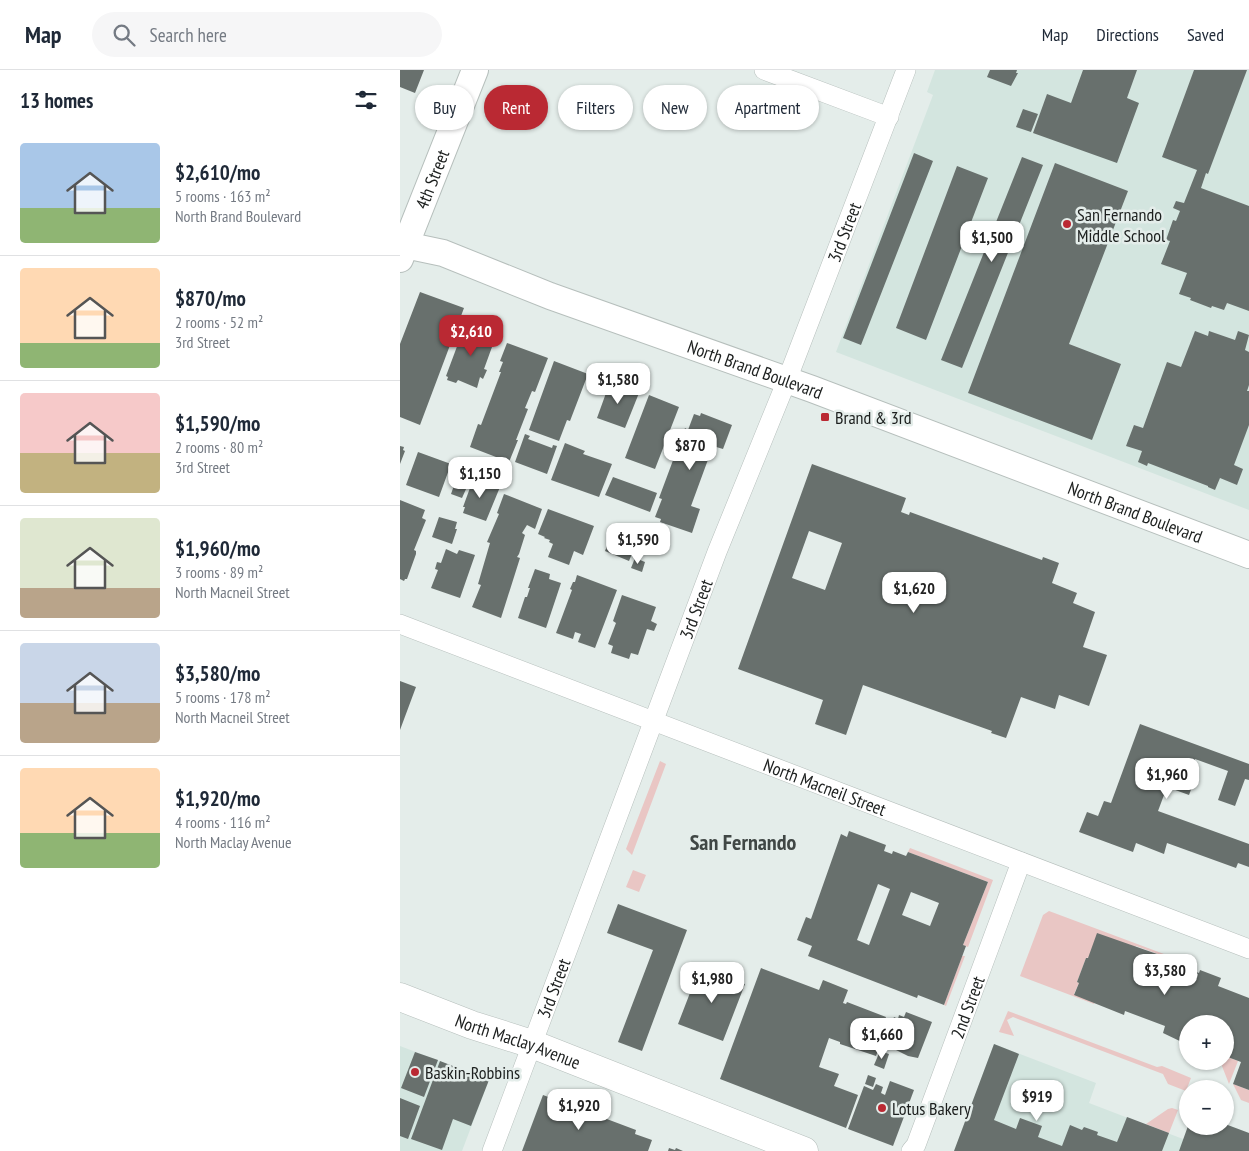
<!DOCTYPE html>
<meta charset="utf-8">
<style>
body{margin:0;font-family:"PT Sans Narrow",sans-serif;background:#f6f6f7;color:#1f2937;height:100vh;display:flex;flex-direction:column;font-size:19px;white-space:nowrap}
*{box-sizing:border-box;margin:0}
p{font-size:16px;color:#747a83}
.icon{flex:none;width:28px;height:28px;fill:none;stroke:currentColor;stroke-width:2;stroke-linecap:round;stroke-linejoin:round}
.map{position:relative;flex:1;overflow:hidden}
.panel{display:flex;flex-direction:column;background:#fff;width:400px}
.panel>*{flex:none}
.hud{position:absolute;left:15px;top:15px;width:475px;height:45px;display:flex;gap:10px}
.fabs{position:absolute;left:779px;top:945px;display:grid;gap:10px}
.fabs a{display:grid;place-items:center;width:55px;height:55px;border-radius:50%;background:#fff;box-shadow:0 1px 4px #0004;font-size:25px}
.price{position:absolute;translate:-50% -42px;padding:0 11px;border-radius:10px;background:#fff;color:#222;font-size:16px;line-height:32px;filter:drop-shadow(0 1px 2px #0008)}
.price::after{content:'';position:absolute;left:50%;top:30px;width:15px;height:11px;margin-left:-8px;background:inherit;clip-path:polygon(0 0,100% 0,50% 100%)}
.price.current{background:#ba2933;color:#fff}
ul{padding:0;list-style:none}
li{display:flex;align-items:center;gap:15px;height:125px;padding:0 20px}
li+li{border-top:1px solid #e0e1e3}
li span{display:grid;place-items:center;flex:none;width:140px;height:100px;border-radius:5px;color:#555}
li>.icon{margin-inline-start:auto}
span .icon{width:60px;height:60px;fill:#fffc;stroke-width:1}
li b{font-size:21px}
h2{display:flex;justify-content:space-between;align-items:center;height:60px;padding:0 20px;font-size:21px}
.chip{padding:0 18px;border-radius:22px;background:#fff;box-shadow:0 1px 4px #0004;font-size:18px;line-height:45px}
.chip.current{background:#ba2933;color:#fff}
header{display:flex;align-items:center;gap:30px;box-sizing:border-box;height:70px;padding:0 25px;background:#fff;border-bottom:1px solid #e0e1e3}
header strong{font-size:24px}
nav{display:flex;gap:28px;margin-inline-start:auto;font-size:18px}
.search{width:350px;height:45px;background:#f6f6f7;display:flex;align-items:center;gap:12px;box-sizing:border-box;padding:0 18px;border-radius:28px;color:#747a83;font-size:19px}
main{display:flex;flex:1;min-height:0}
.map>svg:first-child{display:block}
.built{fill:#d3e5df}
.green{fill:#e9c6c4}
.building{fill:#68706d;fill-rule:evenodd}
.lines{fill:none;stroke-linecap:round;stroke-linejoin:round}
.street-casing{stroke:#b6bfbc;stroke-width:20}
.secondary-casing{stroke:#b6bfbc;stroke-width:28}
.primary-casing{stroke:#b6bfbc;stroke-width:29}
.street{stroke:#fff;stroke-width:19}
.secondary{stroke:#fff;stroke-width:26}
.primary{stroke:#fff;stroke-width:28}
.poi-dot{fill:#ba2933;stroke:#e4edea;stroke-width:2}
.labels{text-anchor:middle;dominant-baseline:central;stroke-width:5;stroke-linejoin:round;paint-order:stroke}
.street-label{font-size:18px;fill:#1c1f1e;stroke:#e4edea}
.poi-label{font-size:18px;fill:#1c1f1e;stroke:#e4edea;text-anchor:start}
.district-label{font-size:22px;font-weight:bold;fill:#404745;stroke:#e4edea}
</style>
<header>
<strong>Map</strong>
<div class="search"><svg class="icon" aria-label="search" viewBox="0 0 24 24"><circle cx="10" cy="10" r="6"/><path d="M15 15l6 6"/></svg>Search here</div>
<nav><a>Map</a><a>Directions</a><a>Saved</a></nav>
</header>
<main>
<section class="panel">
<h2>13 homes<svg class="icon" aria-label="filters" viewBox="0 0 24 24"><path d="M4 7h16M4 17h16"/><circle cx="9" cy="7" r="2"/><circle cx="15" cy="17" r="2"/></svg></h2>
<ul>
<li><span style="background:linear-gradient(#a9c7e8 65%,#8fb573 0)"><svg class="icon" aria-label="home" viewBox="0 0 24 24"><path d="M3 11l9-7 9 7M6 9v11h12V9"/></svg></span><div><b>$2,610/mo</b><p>5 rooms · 163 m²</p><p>North Brand Boulevard</p></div></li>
<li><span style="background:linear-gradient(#ffd9b3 75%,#8fb573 0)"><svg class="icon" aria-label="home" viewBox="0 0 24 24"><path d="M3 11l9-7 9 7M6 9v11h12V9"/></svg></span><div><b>$870/mo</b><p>2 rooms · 52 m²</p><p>3rd Street</p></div></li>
<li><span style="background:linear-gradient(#f6c9c9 60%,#c2b280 0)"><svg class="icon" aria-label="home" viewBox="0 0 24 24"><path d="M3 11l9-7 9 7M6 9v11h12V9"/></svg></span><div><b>$1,590/mo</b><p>2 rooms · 80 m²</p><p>3rd Street</p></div></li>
<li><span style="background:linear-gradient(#dfe7d0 70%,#b9a48a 0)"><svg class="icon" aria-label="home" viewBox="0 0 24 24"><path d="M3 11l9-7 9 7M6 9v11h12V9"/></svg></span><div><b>$1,960/mo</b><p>3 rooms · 89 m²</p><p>North Macneil Street</p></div></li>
<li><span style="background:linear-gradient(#c9d6e8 60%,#b9a48a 0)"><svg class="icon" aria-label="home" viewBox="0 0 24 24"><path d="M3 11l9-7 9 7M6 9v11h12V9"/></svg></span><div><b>$3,580/mo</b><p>5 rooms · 178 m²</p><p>North Macneil Street</p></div></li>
<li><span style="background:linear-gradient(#ffd9b3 65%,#8fb573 0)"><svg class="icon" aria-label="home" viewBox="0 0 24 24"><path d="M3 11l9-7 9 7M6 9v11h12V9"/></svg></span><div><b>$1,920/mo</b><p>4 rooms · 116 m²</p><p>North Maclay Avenue</p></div></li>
</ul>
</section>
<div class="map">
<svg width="849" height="1081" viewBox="0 0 849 1081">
<rect width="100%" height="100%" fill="#e4edea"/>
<path class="built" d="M 535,0 L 849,0 L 849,440 L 436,282 L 533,25 L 527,22 Z
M 594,974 L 696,1013 L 689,1033 L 783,1069 L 825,1056 L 825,1054 L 849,1063 L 849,1081 L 554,1081 Z
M 0,976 L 89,1010 L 62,1081 L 0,1081 Z"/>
<path class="green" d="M 260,691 L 266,694 L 232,785 L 226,779 Z
M 510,778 L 593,810 L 568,877 L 563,875 L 588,812 L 508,782 Z
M 233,800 L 246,805 L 239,822 L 226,817 Z
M 649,841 L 780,890 L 774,905 L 770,910 L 777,891 L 736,876 L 735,878 L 686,888 L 677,912 L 679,913 L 674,924 L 695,932 L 694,934 L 620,906 L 643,845 Z
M 562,886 L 565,886 L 546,936 L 544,935 Z
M 608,941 L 757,997 L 762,996 L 791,1008 L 786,1021 L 768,1014 L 763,1004 L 613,947 L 607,950 L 614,966 L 599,962 Z
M 825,986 L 838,991 L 829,1014 L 820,991 L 825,991 Z
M 833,1014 L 849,1020 L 849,1033 L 841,1030 Z
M 772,1038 L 778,1040 L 769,1063 L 746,1054 L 768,1039 Z"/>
<path class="building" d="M 0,0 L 24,0 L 15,23 L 0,17 Z
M 590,0 L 617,0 L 616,3 L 618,3 L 611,16 L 587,7 Z
M 683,0 L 737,0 L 727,28 L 739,33 L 717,93 L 633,63 L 647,24 L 671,33 Z
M 794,0 L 847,0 L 808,104 L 806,103 L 801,118 L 849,136 L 849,241 L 827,233 L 824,240 L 812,236 L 811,238 L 790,230 L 791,228 L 779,224 L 787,203 L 761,194 L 770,171 L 766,170 L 773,150 L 776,151 L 780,141 L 773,138 L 776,131 L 784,133 L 797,100 L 762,87 Z
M 623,39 L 638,44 L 631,62 L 616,57 Z
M 514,83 L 533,91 L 461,275 L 443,268 Z
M 622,87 L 643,95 L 562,298 L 541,290 Z
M 655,93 L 728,121 L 669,274 L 721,294 L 692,370 L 568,323 Z
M 557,96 L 588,108 L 526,270 L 496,258 Z
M 20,222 L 64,238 L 20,355 L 0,347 L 0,274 Z
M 65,255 L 96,266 L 84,299 L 87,300 L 83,309 L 80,307 L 77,318 L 58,310 L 56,313 L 47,310 L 48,307 L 46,306 Z
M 795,261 L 808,266 L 809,261 L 835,270 L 838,261 L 849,265 L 845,280 L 849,282 L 849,315 L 847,321 L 849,321 L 849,355 L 834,395 L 843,399 L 837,415 L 820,408 L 815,420 L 808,417 L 808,416 L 748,393 L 747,396 L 738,392 L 742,381 L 726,376 L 734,355 L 743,358 L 767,292 L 781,297 Z
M 107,273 L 148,288 L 135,322 L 132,321 L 125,338 L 128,339 L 116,370 L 118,370 L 109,392 L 70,377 L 78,354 L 81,355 L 101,302 L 99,302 L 103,292 L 100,291 Z
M 154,291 L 188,304 L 170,351 L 167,350 L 159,371 L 129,360 Z
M 210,312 L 219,315 L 221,314 L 229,317 L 230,320 L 239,323 L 225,358 L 197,348 Z
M 249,325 L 279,337 L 255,399 L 225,388 Z
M 301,343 L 332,355 L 323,379 L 313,376 L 291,436 L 300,439 L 292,463 L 260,452 L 261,449 L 255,447 L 262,429 L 259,428 L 285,358 L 288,360 L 294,344 L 300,346 Z
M 125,364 L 130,366 L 128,369 L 152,378 L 153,375 L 157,376 L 147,404 L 115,392 Z
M 165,373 L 185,381 L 183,384 L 212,394 L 199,427 L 151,410 Z
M 0,376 L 4,377 L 3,380 L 5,381 L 0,394 Z
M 18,382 L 51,394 L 39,427 L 6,415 Z
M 412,394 L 506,428 L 501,442 L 509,445 L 510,442 L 642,490 L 643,487 L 659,493 L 652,513 L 677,523 L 673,533 L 695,542 L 683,577 L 707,585 L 689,636 L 659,625 L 655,639 L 621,627 L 606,668 L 591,663 L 592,661 L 463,615 L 446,665 L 415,654 L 423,630 L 338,599 ZM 409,461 L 442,473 L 425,520 L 392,508 Z
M 58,404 L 71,408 L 62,428 L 51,424 Z
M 74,407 L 100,417 L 86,451 L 63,443 L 65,437 L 63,437 Z
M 213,407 L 257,423 L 250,442 L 205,425 Z
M 104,424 L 142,439 L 135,459 L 127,455 L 122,463 L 125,465 L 119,484 L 117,487 L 120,488 L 101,548 L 72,537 L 81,515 L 78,514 L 90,473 L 87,472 L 99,444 L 97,443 Z
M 0,430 L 25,440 L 22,448 L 26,450 L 14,480 L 16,481 L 16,484 L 7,509 L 5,509 L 4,511 L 0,509 Z
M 148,439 L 194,456 L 183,485 L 174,481 L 169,495 L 148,487 L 153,474 L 149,472 L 150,470 L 144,468 L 145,467 L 138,464 Z
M 39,447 L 57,452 L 55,459 L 57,459 L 52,474 L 32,467 Z
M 214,459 L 238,469 L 229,491 L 205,481 Z
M 46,479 L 57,484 L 59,480 L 75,485 L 60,528 L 31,518 L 38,500 L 35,499 L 37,492 L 41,493 Z
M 235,488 L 245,492 L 242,502 L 231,498 Z
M 135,499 L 150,504 L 149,509 L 161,513 L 146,558 L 118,548 L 125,527 L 127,527 L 130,518 L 128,518 Z
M 177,505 L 217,520 L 195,578 L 178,572 L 181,564 L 175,562 L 173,569 L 156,563 L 172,520 L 170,519 L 173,512 L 175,512 Z
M 222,525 L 256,537 L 251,551 L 257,554 L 254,561 L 247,559 L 238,585 L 231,583 L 229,589 L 211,583 L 213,576 L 208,574 L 216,553 L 213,551 Z
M 0,611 L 16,617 L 0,660 Z
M 740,654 L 849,694 L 849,710 L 845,709 L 835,736 L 818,730 L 828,701 L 795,689 L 789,706 L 795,709 L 789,725 L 767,717 L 758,741 L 849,774 L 849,797 L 838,793 L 836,798 L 767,773 L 764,784 L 736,773 L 733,782 L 679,762 L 687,742 L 698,746 L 704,731 L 711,733 Z
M 449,761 L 486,775 L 484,781 L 492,784 L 493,781 L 506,786 L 508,782 L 588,812 L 563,875 L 566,876 L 544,935 L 518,925 L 517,928 L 408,886 L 412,876 L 397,870 L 406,847 L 411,849 L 441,764 L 447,767 ZM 478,814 L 490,819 L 469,875 L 457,870 ZM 511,822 L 539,833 L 530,856 L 502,845 Z
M 218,834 L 287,860 L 242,981 L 218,972 L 253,880 L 207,863 Z
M 697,863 L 777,891 L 774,900 L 797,908 L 798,904 L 784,899 L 785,897 L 799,903 L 800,900 L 821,908 L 818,916 L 849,928 L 849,1020 L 833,1014 L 841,992 L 825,986 L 825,954 L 788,954 L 788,975 L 763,963 L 765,956 L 725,941 L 724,945 L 674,925 L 679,913 L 677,912 L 686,888 L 688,888 Z
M 300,897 L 345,914 L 323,971 L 278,954 Z
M 361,898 L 419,920 L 423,910 L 448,920 L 443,933 L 446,934 L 447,932 L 486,947 L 485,950 L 487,950 L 485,955 L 487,956 L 476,986 L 440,974 L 440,972 L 429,968 L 419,997 L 439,1004 L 434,1016 L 458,1025 L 446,1058 L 320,1009 Z
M 506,942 L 532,952 L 518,988 L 508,986 L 488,976 L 495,957 L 491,955 L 494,947 L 498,949 L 499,945 L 504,947 Z
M 594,974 L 619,984 L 594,1050 L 616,1059 L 620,1048 L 642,1056 L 638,1067 L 662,1076 L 670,1055 L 682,1060 L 684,1057 L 698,1062 L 697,1065 L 717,1072 L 727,1047 L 769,1063 L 762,1081 L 554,1081 Z
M 480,981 L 489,984 L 484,999 L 474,995 Z
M 15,982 L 38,990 L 24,1027 L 1,1018 Z
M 40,991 L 89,1010 L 71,1056 L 53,1049 L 42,1080 L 11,1069 Z
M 468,1005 L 476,1008 L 473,1017 L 465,1014 Z
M 490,1011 L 514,1020 L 493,1076 L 448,1059 L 464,1016 L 473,1020 L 476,1014 L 483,1017 L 481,1023 L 485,1025 Z
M 143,1025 L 236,1060 L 235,1064 L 252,1070 L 248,1081 L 122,1081 Z
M 0,1028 L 20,1036 L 8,1069 L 0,1066 Z
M 825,1054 L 849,1063 L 849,1081 L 779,1081 L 788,1056 L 825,1056 Z
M 269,1078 L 275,1080 L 276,1078 L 283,1081 L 268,1081 Z"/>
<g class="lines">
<g class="street-casing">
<g id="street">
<path d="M 364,0 L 489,47"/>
<path id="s1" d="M 0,554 L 849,879"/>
<path id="s2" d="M 92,1081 L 317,482 L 387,310 L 506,0"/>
<path id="s3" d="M 511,1081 L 516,1075 L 621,792"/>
</g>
</g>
<g class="secondary-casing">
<g id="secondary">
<path id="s4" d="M 5,175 L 43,183 L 150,226 L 412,319 L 849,485"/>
<path id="s5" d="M 0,189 L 75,0"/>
</g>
</g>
<g class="primary-casing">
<g id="primary">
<path id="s6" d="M 0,927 L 72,955 L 132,974 L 170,989 L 404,1081"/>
</g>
</g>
<use href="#street" class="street"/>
<use href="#secondary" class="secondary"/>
<use href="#primary" class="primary"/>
</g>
<g class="poi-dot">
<circle cx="667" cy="154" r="5"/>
<rect x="420" y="342" width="10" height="10" rx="2.5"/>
<circle cx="15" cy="1002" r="5"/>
<circle cx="482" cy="1038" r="5"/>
</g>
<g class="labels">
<g class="street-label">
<text stroke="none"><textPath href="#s5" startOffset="86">4th Street</textPath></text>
<text stroke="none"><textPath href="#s2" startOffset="984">3rd Street</textPath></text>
<text stroke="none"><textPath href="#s4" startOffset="372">North Brand Boulevard</textPath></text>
<text stroke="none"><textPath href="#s4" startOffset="778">North Brand Boulevard</textPath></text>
<text stroke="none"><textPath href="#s2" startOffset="579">3rd Street</textPath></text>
<text stroke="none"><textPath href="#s1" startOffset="455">North Macneil Street</textPath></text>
<text stroke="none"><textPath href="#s2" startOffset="174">3rd Street</textPath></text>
<text stroke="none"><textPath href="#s3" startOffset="155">2nd Street</textPath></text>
<text stroke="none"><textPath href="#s6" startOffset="126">North Maclay Avenue</textPath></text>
</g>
<g class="poi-label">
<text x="677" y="144">San Fernando<tspan x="677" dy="21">Middle School</tspan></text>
<text x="435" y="347">Brand &amp; 3rd</text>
<text x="25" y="1002">Baskin-Robbins</text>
<text x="492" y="1038">Lotus Bakery</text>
</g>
<g class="district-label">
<text x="343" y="772">San Fernando</text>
</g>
</g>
</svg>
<div class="fabs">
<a>+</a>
<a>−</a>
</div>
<b class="price" style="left:592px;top:193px">$1,500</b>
<b class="price current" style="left:71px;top:287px">$2,610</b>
<b class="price" style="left:218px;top:335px">$1,580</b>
<b class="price" style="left:290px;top:401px">$870</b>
<b class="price" style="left:80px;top:429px">$1,150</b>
<b class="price" style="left:238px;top:495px">$1,590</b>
<b class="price" style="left:514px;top:544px">$1,620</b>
<b class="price" style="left:767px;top:730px">$1,960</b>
<b class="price" style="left:765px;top:926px">$3,580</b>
<b class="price" style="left:312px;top:934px">$1,980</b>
<b class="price" style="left:482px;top:990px">$1,660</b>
<b class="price" style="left:637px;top:1052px">$919</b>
<b class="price" style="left:179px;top:1061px">$1,920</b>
<div class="hud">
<a class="chip">Buy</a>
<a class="chip current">Rent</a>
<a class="chip">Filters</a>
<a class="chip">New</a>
<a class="chip">Apartment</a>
</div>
</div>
</main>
